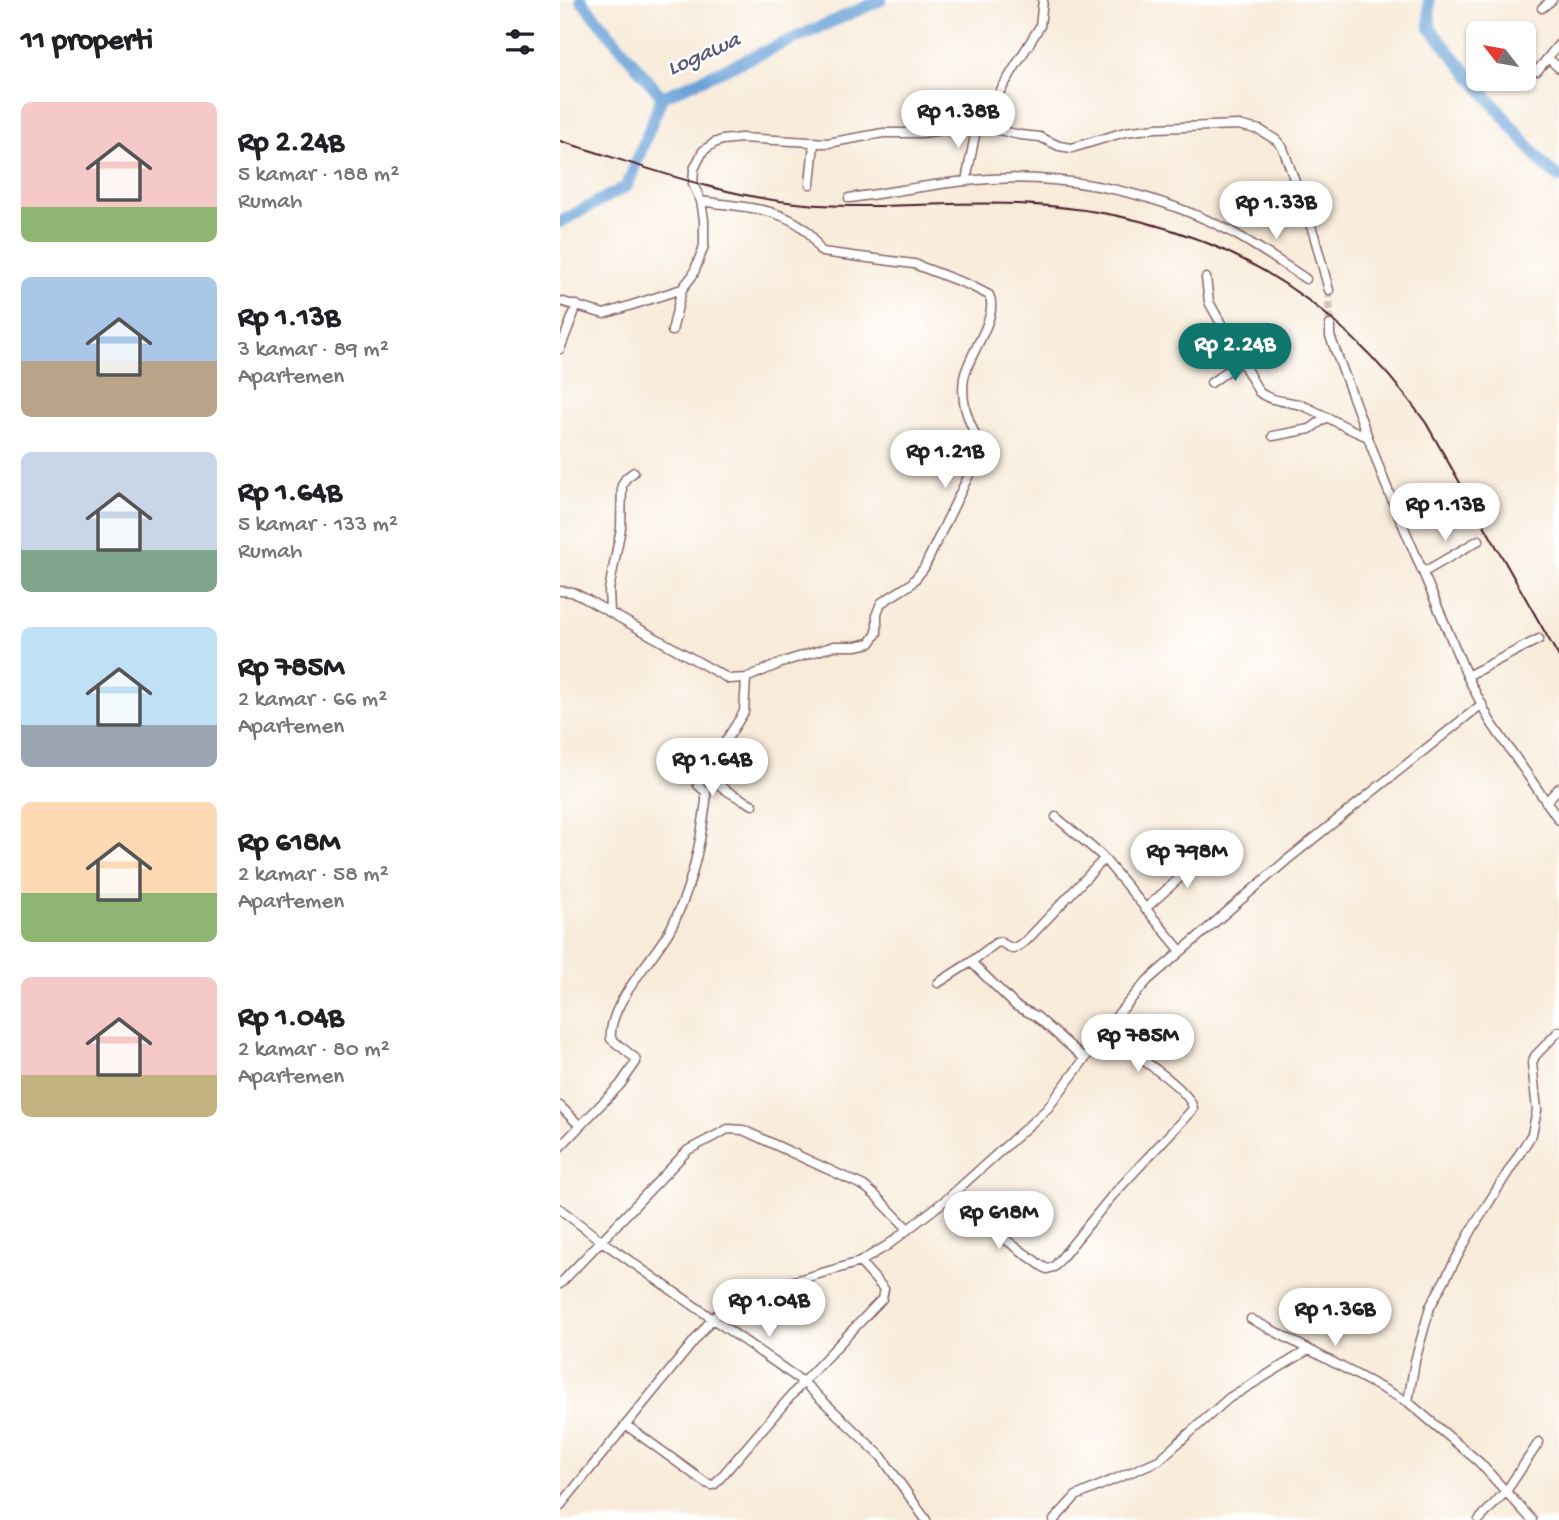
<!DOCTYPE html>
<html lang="id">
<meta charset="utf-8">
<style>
body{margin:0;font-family:"Gochi Hand",sans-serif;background:#f6f6f6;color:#202124;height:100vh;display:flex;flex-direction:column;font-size:26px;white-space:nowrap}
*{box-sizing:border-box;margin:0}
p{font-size:23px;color:#757577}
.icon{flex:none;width:38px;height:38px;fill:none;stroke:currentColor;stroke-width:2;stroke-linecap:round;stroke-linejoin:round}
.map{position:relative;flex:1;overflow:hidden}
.details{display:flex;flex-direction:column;background:#fff;width:560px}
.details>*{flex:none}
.needle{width:46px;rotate:301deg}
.buttons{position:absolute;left:906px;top:21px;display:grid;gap:14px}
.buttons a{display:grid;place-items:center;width:70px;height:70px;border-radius:10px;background:#fff;box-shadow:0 2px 5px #0004;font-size:35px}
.price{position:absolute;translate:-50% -60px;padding:0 16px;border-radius:24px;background:#fff;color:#222;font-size:23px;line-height:46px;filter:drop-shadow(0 2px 4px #0008)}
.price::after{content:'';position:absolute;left:50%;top:42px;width:21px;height:16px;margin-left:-10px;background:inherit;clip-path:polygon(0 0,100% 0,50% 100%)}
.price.selected{background:#0f766e;color:#fff}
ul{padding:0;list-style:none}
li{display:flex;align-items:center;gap:21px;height:175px;padding:0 21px}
li span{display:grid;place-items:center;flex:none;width:196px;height:140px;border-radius:10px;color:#555}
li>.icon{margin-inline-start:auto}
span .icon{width:84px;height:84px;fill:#fffc;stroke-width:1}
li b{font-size:30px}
h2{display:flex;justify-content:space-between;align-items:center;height:84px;padding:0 21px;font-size:30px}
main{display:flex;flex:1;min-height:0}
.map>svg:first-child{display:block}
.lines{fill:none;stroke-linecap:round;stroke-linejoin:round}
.river{stroke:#6aa2d8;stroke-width:12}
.minor-tunnel{stroke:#d5c2b6;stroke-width:8;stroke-dasharray:8 4;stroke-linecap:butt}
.minor-casing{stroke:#876668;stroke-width:11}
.minor{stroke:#fff;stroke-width:8}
.rail{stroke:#4a1f2b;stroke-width:2}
.labels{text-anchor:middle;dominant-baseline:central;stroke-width:5;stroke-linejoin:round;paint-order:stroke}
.water-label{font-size:23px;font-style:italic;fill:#585a79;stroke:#fff}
</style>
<main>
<section class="details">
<h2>11 properti<svg class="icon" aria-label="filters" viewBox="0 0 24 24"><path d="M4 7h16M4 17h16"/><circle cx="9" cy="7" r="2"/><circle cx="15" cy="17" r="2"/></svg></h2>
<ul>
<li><span style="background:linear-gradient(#f6c9c9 75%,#8fb573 0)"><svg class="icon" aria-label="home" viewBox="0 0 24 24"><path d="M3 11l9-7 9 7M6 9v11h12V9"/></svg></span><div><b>Rp 2.24B</b><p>5 kamar · 188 m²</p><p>Rumah</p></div></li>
<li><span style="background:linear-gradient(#a9c7e8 60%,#b9a48a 0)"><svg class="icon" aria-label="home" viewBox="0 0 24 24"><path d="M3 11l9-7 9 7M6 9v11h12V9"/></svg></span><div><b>Rp 1.13B</b><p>3 kamar · 89 m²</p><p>Apartemen</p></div></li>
<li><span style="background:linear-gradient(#c9d6e8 70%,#7fa58c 0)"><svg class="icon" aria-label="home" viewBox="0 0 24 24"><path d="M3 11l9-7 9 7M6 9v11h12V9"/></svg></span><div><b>Rp 1.64B</b><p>5 kamar · 133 m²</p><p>Rumah</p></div></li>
<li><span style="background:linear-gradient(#bfe0f5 70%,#9aa5b1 0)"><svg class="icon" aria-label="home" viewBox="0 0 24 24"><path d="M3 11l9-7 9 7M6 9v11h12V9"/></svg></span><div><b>Rp 785M</b><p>2 kamar · 66 m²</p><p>Apartemen</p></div></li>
<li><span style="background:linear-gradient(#ffd9b3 65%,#8fb573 0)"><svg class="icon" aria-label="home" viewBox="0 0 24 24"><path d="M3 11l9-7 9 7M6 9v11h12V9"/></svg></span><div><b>Rp 618M</b><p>2 kamar · 58 m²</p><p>Apartemen</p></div></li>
<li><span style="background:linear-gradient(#f6c9c9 70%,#c2b280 0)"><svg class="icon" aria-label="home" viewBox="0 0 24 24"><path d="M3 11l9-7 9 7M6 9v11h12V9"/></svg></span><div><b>Rp 1.04B</b><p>2 kamar · 80 m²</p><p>Apartemen</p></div></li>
</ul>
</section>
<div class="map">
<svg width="999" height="1520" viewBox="0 0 999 1520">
<rect width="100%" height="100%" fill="#fff"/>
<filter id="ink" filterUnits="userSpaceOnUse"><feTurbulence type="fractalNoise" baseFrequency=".0143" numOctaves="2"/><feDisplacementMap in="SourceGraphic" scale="14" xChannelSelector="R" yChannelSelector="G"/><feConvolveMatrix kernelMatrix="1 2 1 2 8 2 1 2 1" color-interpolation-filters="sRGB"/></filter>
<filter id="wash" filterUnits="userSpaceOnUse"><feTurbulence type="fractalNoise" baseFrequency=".00686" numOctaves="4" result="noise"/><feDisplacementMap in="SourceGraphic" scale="28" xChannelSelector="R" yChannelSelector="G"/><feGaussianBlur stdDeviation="1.57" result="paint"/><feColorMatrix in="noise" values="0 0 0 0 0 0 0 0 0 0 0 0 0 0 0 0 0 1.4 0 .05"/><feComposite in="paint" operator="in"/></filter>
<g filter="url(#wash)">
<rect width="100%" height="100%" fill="#f8ebd9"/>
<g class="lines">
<path class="river" d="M 21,0 L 102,97
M 869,0 L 870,28 L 985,166 L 999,177
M 0,222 L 67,186 L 102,97 L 321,0"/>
</g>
</g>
<g filter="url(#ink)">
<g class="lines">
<path class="minor-tunnel" d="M 769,290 L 770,325"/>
<g class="minor-casing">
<path id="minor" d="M 982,8 L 992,0
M 988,58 L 999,68
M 977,71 L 999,44
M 425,126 L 439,93 L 480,26 L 483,0
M 406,181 L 417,125
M 250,184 L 254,143
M 289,198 C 328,193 367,185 405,181 C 492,171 586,189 664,228 C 693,243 719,261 746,279
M 646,278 L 649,302 L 699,392 C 712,403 731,400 746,407 C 767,416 785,428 806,436
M 0,301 L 44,314 L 122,289 L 133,275 L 144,246 L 144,220 L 141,201 L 133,184 L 134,169 L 143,151 L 154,143 L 162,140 L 181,138 L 268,143 L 323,133 L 362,133 L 417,125 L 460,135 L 480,137 L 499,146 L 512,148 L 565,132 L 596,128 L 678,125 L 700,130 L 716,140 L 723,148 L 754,235 L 769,290
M 770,325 L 770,336 L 825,483 L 907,676 L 930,721 L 999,820
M 112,331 L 122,289
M 0,349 L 17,305
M 651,383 L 681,361
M 713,436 L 750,429 L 767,417
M 864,572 L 919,540
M 0,591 L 12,592 L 24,598 L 169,679 L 186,678 L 226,661 L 274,646 L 296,646 L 310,643 L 317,633 L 317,613 L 321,603 L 351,584 L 364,568 L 420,452 L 420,446 C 410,422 400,406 404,378 C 408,355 440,316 429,295 L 409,285 L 354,264 L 262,252 C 255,245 254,236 246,230 C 218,206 176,207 141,201
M 50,612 L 49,590 L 61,528 L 62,485 L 66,478 L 74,472
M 907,676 L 979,639
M 151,764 C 151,788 175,795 193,805
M 986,802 L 999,788
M 496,817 L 541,855 L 621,951
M 585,909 L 624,874 L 652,853
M 411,962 L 456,1006 L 476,1016 L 525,1059
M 378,983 L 411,962 L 436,943 L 440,942 L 453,949 L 466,941 L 544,859
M 0,1106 L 20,1126 L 0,1147
M 20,1126 L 60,1085 L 76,1062 L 75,1058 L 51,1039 C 47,1004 97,956 112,926 C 131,889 141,842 146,801 L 146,792 L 138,785 L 184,712 L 186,678
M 388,1198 L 482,1266 L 487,1269 L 494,1267 L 551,1197 L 633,1109 C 632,1089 562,1046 543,1034
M 0,1209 L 40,1240 L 243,1382 L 321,1456 L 366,1520
M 0,1284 L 128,1150 L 168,1129 L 183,1130 L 304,1186 L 315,1195 L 348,1229
M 691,1319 L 848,1402
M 66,1425 L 146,1483 L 152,1485 L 155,1484 L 243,1382 L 322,1299 L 324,1289 L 300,1262
M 0,1506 L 152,1319 L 176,1298 L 300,1262 L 328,1245 L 388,1198 L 487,1109 L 559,1013 L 588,980 L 727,860 L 922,704
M 494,1520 L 516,1496 L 599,1460 L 669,1398 L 748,1350
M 919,1520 L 947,1490 L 979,1442
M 972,1520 L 919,1462 L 848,1402 L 855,1361 L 870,1307 L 914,1226 L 972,1134 L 977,1110 L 972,1063 L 975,1056 L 999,1031"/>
</g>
<use href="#minor" class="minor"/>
<path class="rail" d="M 0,141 C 80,165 162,197 246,204 C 317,210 387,201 458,204 C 632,211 765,281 866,423 L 999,657"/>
</g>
</g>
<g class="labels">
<g class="water-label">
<text transform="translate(144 55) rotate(-24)">Logawa</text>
</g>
</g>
</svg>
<div class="buttons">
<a><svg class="needle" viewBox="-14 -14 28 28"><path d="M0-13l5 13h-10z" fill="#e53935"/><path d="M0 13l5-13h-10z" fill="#757577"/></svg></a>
</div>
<b class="price" style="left:398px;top:150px">Rp 1.38B</b>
<b class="price" style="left:716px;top:241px">Rp 1.33B</b>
<b class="price selected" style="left:675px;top:383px">Rp 2.24B</b>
<b class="price" style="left:385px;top:490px">Rp 1.21B</b>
<b class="price" style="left:885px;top:543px">Rp 1.13B</b>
<b class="price" style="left:152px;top:798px">Rp 1.64B</b>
<b class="price" style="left:627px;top:890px">Rp 798M</b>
<b class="price" style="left:578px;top:1074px">Rp 785M</b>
<b class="price" style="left:439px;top:1251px">Rp 618M</b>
<b class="price" style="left:209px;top:1339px">Rp 1.04B</b>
<b class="price" style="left:775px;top:1348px">Rp 1.36B</b>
</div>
</main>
